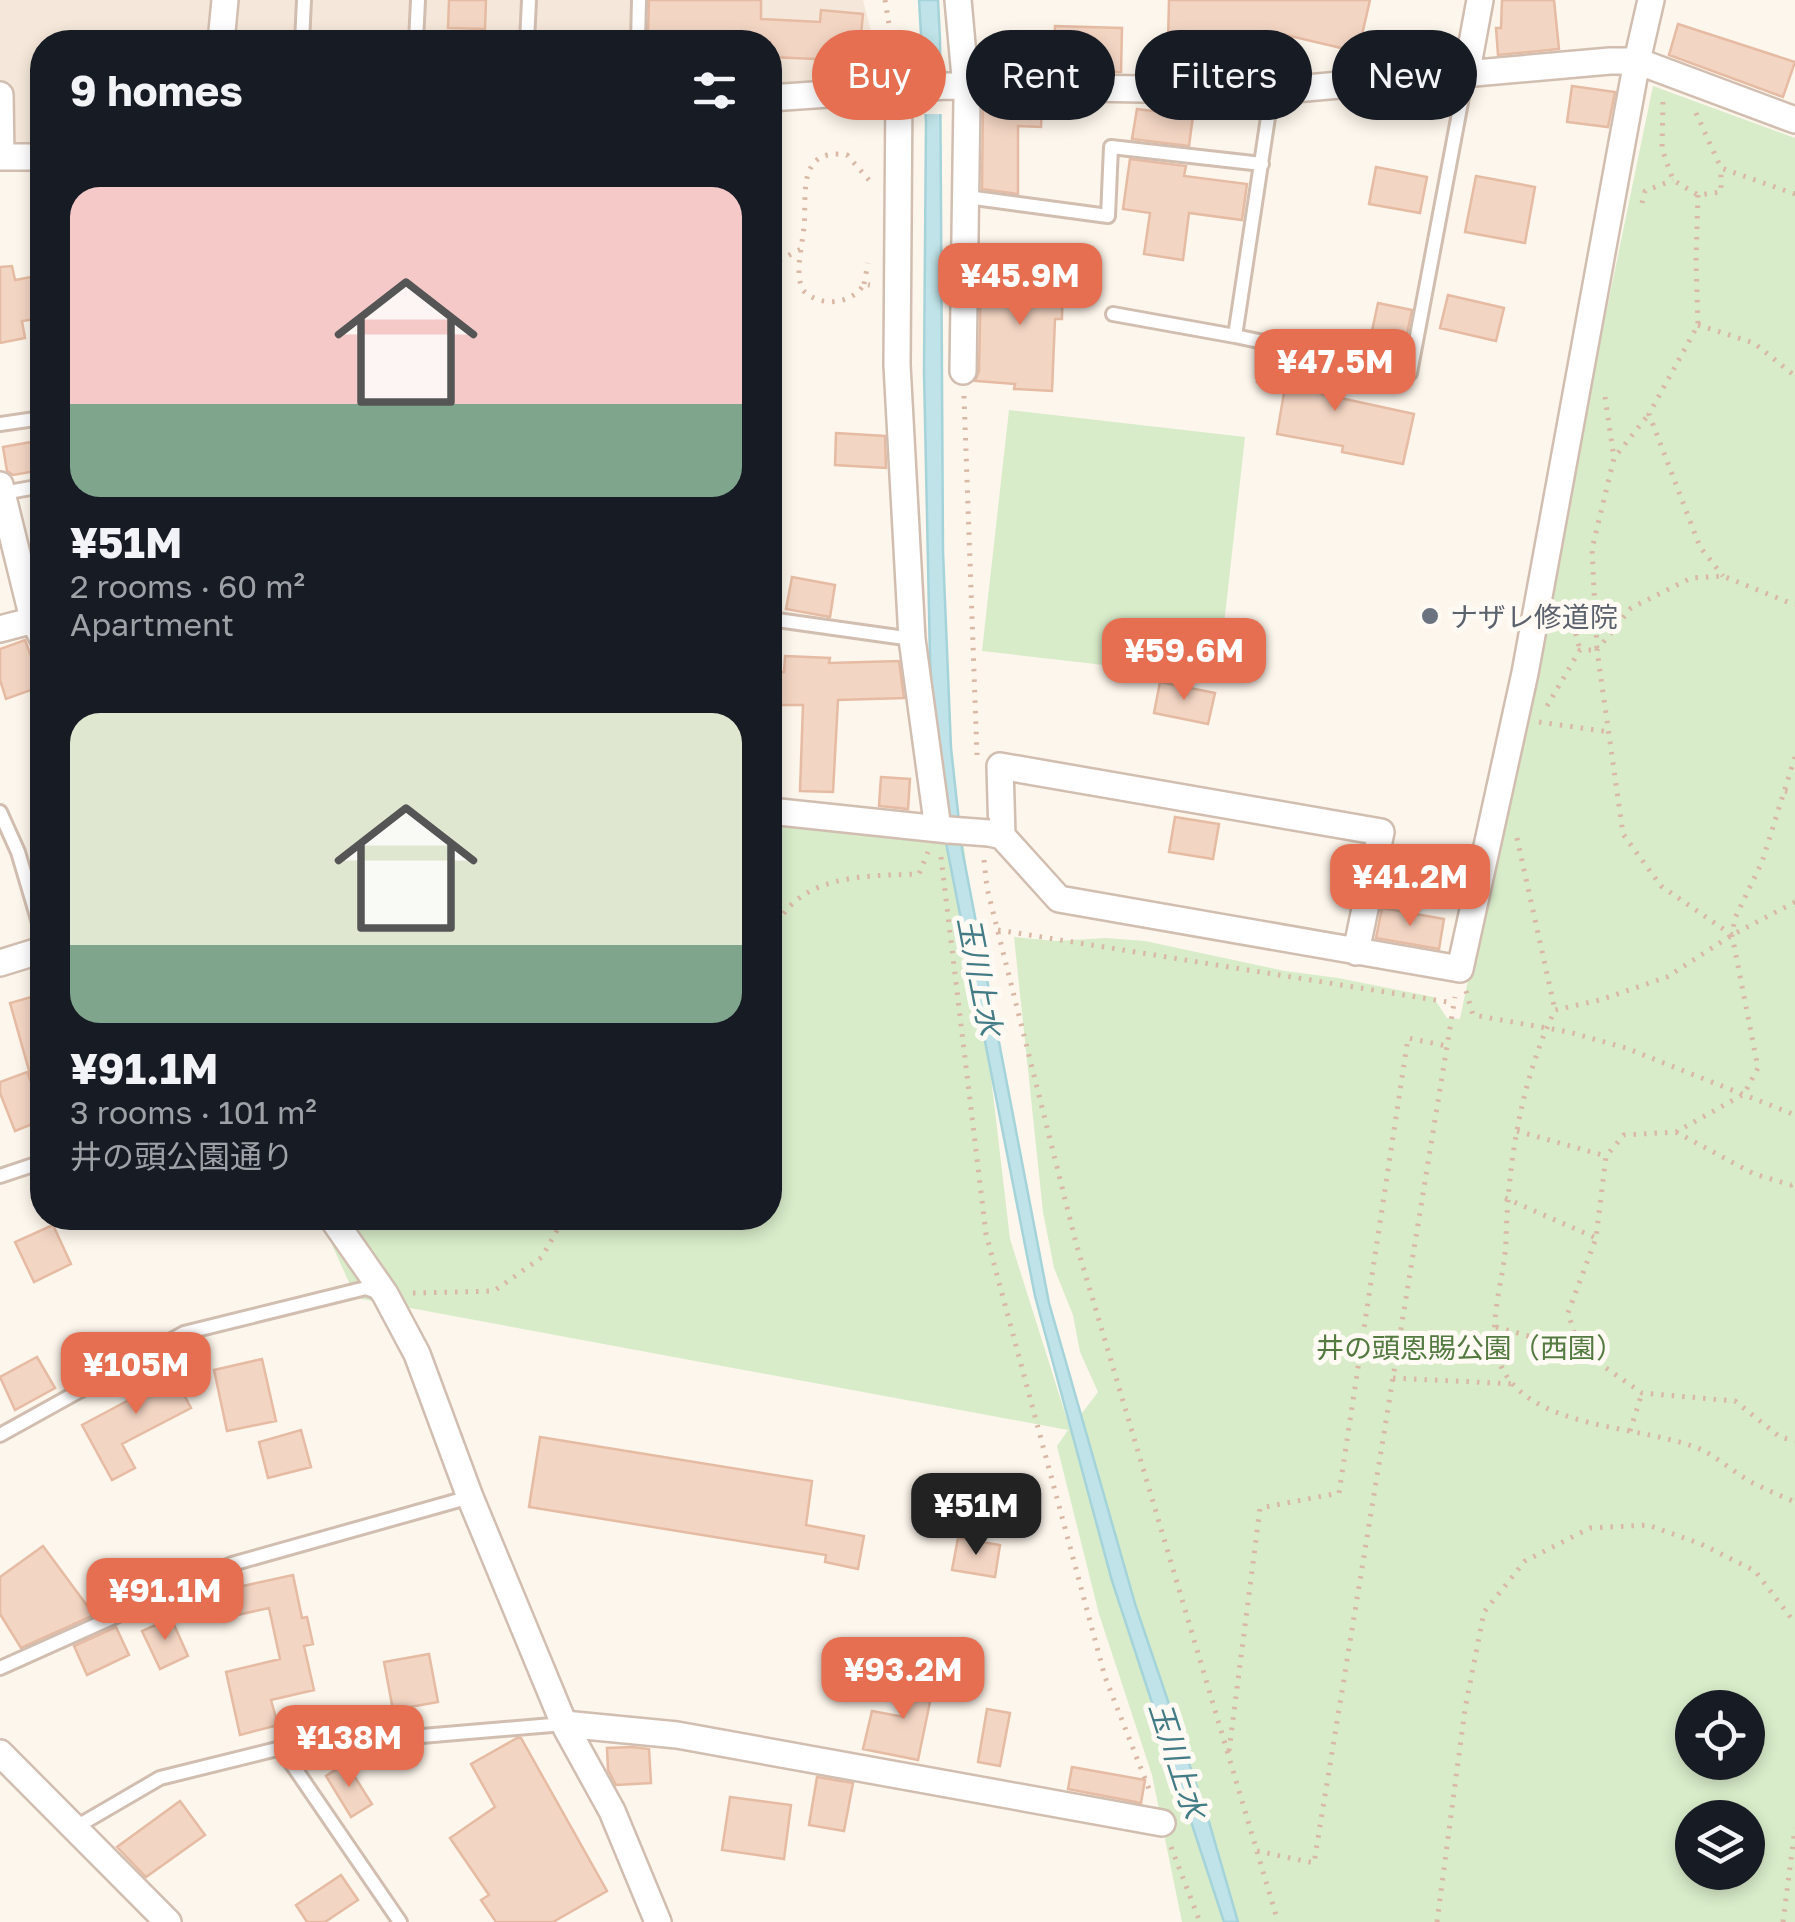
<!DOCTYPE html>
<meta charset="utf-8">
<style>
body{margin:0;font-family:"Golos Text","Noto Sans JP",sans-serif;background:#242831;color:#f1f3f6;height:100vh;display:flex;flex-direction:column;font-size:38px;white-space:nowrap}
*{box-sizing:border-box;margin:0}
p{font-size:32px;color:#9ea1a6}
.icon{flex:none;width:55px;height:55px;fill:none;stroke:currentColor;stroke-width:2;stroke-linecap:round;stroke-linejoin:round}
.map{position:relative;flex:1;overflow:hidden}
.panel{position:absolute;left:30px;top:30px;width:752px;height:1200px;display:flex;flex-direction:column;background:#171b24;border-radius:40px;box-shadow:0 5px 15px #0003}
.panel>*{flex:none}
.hud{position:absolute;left:812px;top:30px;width:832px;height:90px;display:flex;gap:20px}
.fabs{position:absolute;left:1675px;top:1690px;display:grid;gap:20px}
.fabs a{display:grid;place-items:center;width:90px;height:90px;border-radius:50%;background:#171b24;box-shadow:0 5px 15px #0003;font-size:50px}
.price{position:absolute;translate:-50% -85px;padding:0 22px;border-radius:20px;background:#e76f51;color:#fff;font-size:32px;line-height:65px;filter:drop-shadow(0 2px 5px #0008)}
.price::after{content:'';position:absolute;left:50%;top:60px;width:30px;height:22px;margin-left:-15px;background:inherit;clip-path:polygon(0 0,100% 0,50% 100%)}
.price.current{background:#222;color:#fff}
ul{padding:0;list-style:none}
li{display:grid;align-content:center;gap:20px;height:530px;padding:0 40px}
li span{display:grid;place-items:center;height:310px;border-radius:30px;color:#555}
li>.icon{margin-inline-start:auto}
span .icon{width:180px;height:180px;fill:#fffc;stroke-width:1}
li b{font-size:42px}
h2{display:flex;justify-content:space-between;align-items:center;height:120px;padding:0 40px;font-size:42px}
.pill{padding:0 35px;border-radius:45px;background:#171b24;box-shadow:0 5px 15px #0003;font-size:35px;line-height:90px}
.pill.current{background:#e76f51;color:#fff}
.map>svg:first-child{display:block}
.residential{fill:#f5e8da}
.green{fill:#d8ecc9;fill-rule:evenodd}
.water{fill:#bfe3e8;stroke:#a5d3da;stroke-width:2.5}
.pier{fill:#fdf6ec}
.building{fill:#f3d5c3;stroke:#e6bba3;stroke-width:2.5}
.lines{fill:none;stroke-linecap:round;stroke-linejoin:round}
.service-casing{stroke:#d1beb0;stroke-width:18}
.minor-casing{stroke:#d1beb0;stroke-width:30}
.path{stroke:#d9b8a5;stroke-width:5;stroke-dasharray:2.5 8;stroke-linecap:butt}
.service{stroke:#fff;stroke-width:12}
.minor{stroke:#fff;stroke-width:25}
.minor-bridge-casing{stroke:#d1beb0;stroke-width:30;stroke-linecap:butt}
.minor-bridge{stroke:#fff;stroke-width:25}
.worship-dot{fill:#6b7280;stroke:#fffaf3;stroke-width:4}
.labels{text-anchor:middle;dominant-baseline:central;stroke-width:10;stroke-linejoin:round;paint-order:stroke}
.worship-label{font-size:28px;fill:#5b616d;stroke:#fffaf3;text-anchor:start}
.park-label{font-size:28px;fill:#537a41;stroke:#fffaf3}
.water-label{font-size:30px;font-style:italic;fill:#437c86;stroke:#fffaf3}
</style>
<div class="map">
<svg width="1795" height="1922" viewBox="0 0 1795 1922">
<rect width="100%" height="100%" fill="#fdf6ec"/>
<path class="residential" d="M 0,0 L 863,0 L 882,74 L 770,87 L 770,42 L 42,42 L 42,150 L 0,154 Z"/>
<path class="green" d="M 1653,86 L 1795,138 L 1795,1922 L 1182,1922 L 1152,1775 L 1099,1614 L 1057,1446 L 1068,1430 L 356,1298 L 320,1218 L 770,1218 L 770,824 L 963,838 L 1010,1239 L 1070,1429 L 1098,1392 L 1080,1352 L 1073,1315 L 1054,1268 L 1043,1212 L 1014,937 L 1056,941 L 1106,938 L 1145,941 L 1285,971 L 1338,978 L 1433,997 L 1447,1018 L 1460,1019 ZM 1692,1708 L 1748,1708 L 1748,1762 L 1692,1762 ZM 1692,1818 L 1748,1818 L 1748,1872 L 1692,1872 Z
M 1009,410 L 1245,437 L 1218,678 L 982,651 Z"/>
<path class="water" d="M 919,0 L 938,0 L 940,39 L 943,552 L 951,748 L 962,849 L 1049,1303 L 1136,1607 L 1209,1822 L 1238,1922 L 1224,1922 L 1112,1581 L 1035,1296 L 947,848 L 934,738 L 930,659 L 924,372 L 926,122 Z"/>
<path class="pier" d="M 918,61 L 945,61 L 946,114 L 921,114 Z"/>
<path class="building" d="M 449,0 L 486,0 L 485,29 L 448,28 Z
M 649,0 L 761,0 L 761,19 L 820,22 L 821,10 L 863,14 L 857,76 L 815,72 L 816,59 L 770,57 L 770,42 L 753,42 L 754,38 L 648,34 Z
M 1169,0 L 1370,0 L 1358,52 L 1286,35 L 1286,48 L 1168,43 Z
M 1502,0 L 1554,0 L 1559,49 L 1498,55 L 1496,28 L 1501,28 Z
M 1678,24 L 1795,62 L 1783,97 L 1669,55 Z
M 1055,26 L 1122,28 L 1121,72 L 1053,71 Z
M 1572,86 L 1615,92 L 1608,127 L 1567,122 Z
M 983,103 L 1042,104 L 1041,127 L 1018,126 L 1018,194 L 982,189 Z
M 1137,109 L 1193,116 L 1189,146 L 1132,139 Z
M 1130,159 L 1186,166 L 1184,176 L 1247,184 L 1242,220 L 1189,213 L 1183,260 L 1144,254 L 1150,213 L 1123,209 Z
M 1376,167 L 1427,177 L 1420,213 L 1369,204 Z
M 1476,176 L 1535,187 L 1525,243 L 1465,232 Z
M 12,266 L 15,280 L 42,275 L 42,318 L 22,321 L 25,338 L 0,343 L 0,267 Z
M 1027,266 L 1063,267 L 1062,319 L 1055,319 L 1052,391 L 1014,389 L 1015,384 L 975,381 L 979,371 L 981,275 L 1027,277 Z
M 1448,295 L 1504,308 L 1496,341 L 1440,328 Z
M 1378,303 L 1412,310 L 1404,348 L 1370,340 Z
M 1262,356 L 1327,368 L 1322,394 L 1414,414 L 1403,464 L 1342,452 L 1343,446 L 1277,434 L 1285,387 L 1257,382 Z
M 836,433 L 885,436 L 886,468 L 835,465 Z
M 42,440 L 42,470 L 13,475 L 7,471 L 3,447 Z
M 792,577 L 835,585 L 830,617 L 786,609 Z
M 25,640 L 42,686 L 6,699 L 0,680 L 0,649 Z
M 785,656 L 830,658 L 829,663 L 899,661 L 904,698 L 838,700 L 833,792 L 800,791 L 803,705 L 770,705 L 770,672 L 784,672 Z
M 1160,682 L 1215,693 L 1208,724 L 1154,713 Z
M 881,777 L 910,779 L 908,809 L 879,806 Z
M 1175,817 L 1219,824 L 1213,859 L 1169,852 Z
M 1382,908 L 1444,919 L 1439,949 L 1376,938 Z
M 42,994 L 42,1093 L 35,1094 L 42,1120 L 15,1131 L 0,1093 L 0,1082 L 27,1072 L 35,1092 L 10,1003 Z
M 53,1225 L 71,1264 L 34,1282 L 15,1242 Z
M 37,1357 L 55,1388 L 15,1410 L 0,1377 Z
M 165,1359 L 191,1408 L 122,1444 L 135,1468 L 112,1480 L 82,1425 L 142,1393 L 133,1376 Z
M 262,1359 L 276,1421 L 227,1431 L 214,1370 Z
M 301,1430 L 311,1467 L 268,1478 L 259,1442 Z
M 540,1437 L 812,1481 L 806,1525 L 864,1536 L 858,1569 L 825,1562 L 826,1555 L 529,1507 Z
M 958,1538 L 1000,1545 L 995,1577 L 952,1570 Z
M 43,1546 L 94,1615 L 21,1648 L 0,1614 L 0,1577 Z
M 293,1575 L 302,1618 L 307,1617 L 313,1644 L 304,1646 L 314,1690 L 271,1700 L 278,1725 L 240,1735 L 226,1672 L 280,1659 L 269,1608 L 215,1620 L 207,1586 L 241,1578 L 243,1586 Z
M 171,1618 L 188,1656 L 160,1669 L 142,1631 Z
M 116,1627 L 129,1655 L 87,1675 L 74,1646 Z
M 429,1654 L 438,1702 L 393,1710 L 384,1662 Z
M 915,1668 L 936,1673 L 918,1760 L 863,1749 L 872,1711 L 904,1717 Z
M 987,1709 L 1010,1713 L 1000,1766 L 978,1762 Z
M 517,1738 L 521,1738 L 607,1891 L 553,1922 L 496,1922 L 481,1900 L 489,1895 L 450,1838 L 495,1807 L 471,1764 Z
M 632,1747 L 649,1749 L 651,1783 L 616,1785 L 608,1770 L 607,1748 Z
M 346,1763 L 372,1804 L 351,1817 L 326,1776 Z
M 1072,1767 L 1145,1780 L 1141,1803 L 1068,1789 Z
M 817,1777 L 853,1783 L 844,1831 L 809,1825 Z
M 730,1797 L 791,1805 L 784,1859 L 722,1850 Z
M 180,1801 L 205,1835 L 146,1877 L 117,1847 Z
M 341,1875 L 358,1900 L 325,1922 L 307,1922 L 296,1905 Z"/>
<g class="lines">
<g class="service-casing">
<path id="service" d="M 302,42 L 304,0
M 416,42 L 418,0
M 527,42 L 529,0
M 638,42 L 639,0
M 1272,91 L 1235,336 L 1410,373 L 1466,76
M 967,197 L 1108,216 L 1111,147 L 1262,164
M 1113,314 L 1235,336
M 0,424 L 42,418
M 3,493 L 42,486
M 770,619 L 912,639
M 0,812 L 18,852 L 42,933
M 0,1176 L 42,1162
M 0,1435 L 184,1333 L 366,1288 L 380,1293
M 0,1668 L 232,1564 L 470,1497
M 281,1748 L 400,1922
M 76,1827 L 160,1778 L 281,1748 L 564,1724"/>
</g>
<g class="minor-casing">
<path id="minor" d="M 958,0 L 967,99 L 963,371
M 221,42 L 225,0
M 1466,76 L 1480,0
M 899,87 L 897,365 L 912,639 L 938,829
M 0,95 L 1,157
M 770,98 L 946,86 L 1272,91 L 1610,61 L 1637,61 L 1795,120
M 0,157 L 42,157
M 0,485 L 33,619 L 42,637
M 0,629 L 42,618
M 770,811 L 949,830
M 989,833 L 1002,836 L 1059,899 L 1460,969 L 1525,673 L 1637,61 L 1651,0
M 1002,836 L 1000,766 L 1381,832 L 1356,952
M 0,963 L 42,950
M 332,1218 L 385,1294 L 417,1354 L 470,1497 L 564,1724 L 612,1811 L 658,1922
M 564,1724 L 677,1735 L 1162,1823
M 0,1753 L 168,1922"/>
</g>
<path class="path" d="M 885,0 L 895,61
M 1663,102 L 1662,149 L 1673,180 L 1698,195 L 1721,192 L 1721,168
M 1696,113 L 1721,168 L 1795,194
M 869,180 L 847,155 C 796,147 807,195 804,227 C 802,248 795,269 802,289 C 818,308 852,305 864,284 L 870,285
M 1698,195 L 1696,260 L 1698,325 L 1649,414 L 1700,547 L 1723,576
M 1642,203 L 1645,191 L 1673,180
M 770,265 L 801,249
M 864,284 L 868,263
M 1698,325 L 1754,343 L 1795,376
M 964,396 L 977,755
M 1605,397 L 1614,458
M 1568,603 L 1580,650
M 1547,706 L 1580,650 L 1597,650 L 1592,549 L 1614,458 L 1649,414
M 1539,722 L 1610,732
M 1795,757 L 1762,862 L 1735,918 L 1732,935 L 1758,1068 L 1744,1094 L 1676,1132 L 1624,1135 L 1606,1156 L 1596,1238 L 1568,1313 L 1580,1350 L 1642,1393 L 1735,1401 L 1780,1437 L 1795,1441
M 1785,791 L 1795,793
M 1517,838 L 1555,1010
M 941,857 L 986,1234 L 1105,1677 L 1151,1794
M 984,860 L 987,888 L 1076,1243 L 1278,1922
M 1795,902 L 1732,935 L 1667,977 L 1600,1000 L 1555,1010 C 1521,1080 1508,1163 1506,1240 C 1505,1277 1486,1325 1499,1361 C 1525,1432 1645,1424 1702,1450 C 1720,1459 1736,1474 1753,1483 C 1767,1490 1781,1496 1795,1502
M 998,930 L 1454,1003
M 1732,935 L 1661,886 L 1623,834 L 1597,650 L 1631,608 L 1691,578 L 1723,576 L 1795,605
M 770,942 C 774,933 778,921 784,913 C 815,873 874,876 919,874 L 928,852
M 1466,991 L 1473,1015 L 1569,1032 L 1626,1048 L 1795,1115
M 1517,1131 L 1606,1156
M 1676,1132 L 1754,1174 L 1791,1185 L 1795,1183
M 1505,1198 L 1596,1238
M 413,1293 L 494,1291 L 542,1257 L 564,1218
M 1496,1327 L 1580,1350
M 1393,1378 L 1515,1384
M 1630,1431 L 1642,1393
M 1229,1751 L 1260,1508 L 1339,1493 L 1408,1038 L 1447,1046
M 1171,1847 L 1200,1922
M 1257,1851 L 1314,1863 L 1455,997
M 1437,1922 L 1465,1709 L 1484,1612 L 1525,1561 L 1590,1528 L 1648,1525 L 1701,1544 L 1755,1571 L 1795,1623
M 1783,1922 L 1795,1828"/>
<use href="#service" class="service"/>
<use href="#minor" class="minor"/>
<g class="minor-bridge-casing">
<path id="minor-bridge" d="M 949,830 L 989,833"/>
</g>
<use href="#minor-bridge" class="minor-bridge"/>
</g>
<circle class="worship-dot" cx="1430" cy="616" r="10"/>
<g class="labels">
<g class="worship-label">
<text x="1450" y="616">ナザレ修道院</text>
</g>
<g class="park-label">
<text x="1470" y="1347">井の頭恩賜公園（西園）</text>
</g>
<g class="water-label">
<text transform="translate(980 976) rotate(79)">玉川上水</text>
<text transform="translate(1178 1760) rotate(72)">玉川上水</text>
</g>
</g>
</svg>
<div class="fabs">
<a><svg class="icon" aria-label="locate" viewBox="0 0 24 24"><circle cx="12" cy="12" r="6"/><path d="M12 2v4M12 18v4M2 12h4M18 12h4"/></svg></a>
<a><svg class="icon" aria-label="layers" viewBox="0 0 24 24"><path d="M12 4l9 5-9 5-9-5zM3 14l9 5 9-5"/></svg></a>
</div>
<b class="price" style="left:1020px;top:328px">¥45.9M</b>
<b class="price" style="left:1335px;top:414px">¥47.5M</b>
<b class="price" style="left:1184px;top:703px">¥59.6M</b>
<b class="price" style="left:1410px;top:929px">¥41.2M</b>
<b class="price" style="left:136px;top:1417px">¥105M</b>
<b class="price current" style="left:976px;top:1558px">¥51M</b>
<b class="price" style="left:165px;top:1643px">¥91.1M</b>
<b class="price" style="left:903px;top:1722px">¥93.2M</b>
<b class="price" style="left:349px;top:1790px">¥138M</b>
<div class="hud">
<a class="pill current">Buy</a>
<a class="pill">Rent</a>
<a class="pill">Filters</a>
<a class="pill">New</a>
</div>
<section class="panel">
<h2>9 homes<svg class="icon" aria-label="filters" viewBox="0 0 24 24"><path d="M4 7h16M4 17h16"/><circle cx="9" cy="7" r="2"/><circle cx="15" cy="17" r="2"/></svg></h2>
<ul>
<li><span style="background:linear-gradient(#f6c9c9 70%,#7fa58c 0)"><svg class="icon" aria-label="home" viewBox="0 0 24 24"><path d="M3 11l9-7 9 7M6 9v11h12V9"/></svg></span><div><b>¥51M</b><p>2 rooms · 60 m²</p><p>Apartment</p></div></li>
<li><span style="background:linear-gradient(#dfe7d0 75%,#7fa58c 0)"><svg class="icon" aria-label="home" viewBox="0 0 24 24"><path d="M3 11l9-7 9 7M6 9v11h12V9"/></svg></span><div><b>¥91.1M</b><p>3 rooms · 101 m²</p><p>井の頭公園通り</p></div></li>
</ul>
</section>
</div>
